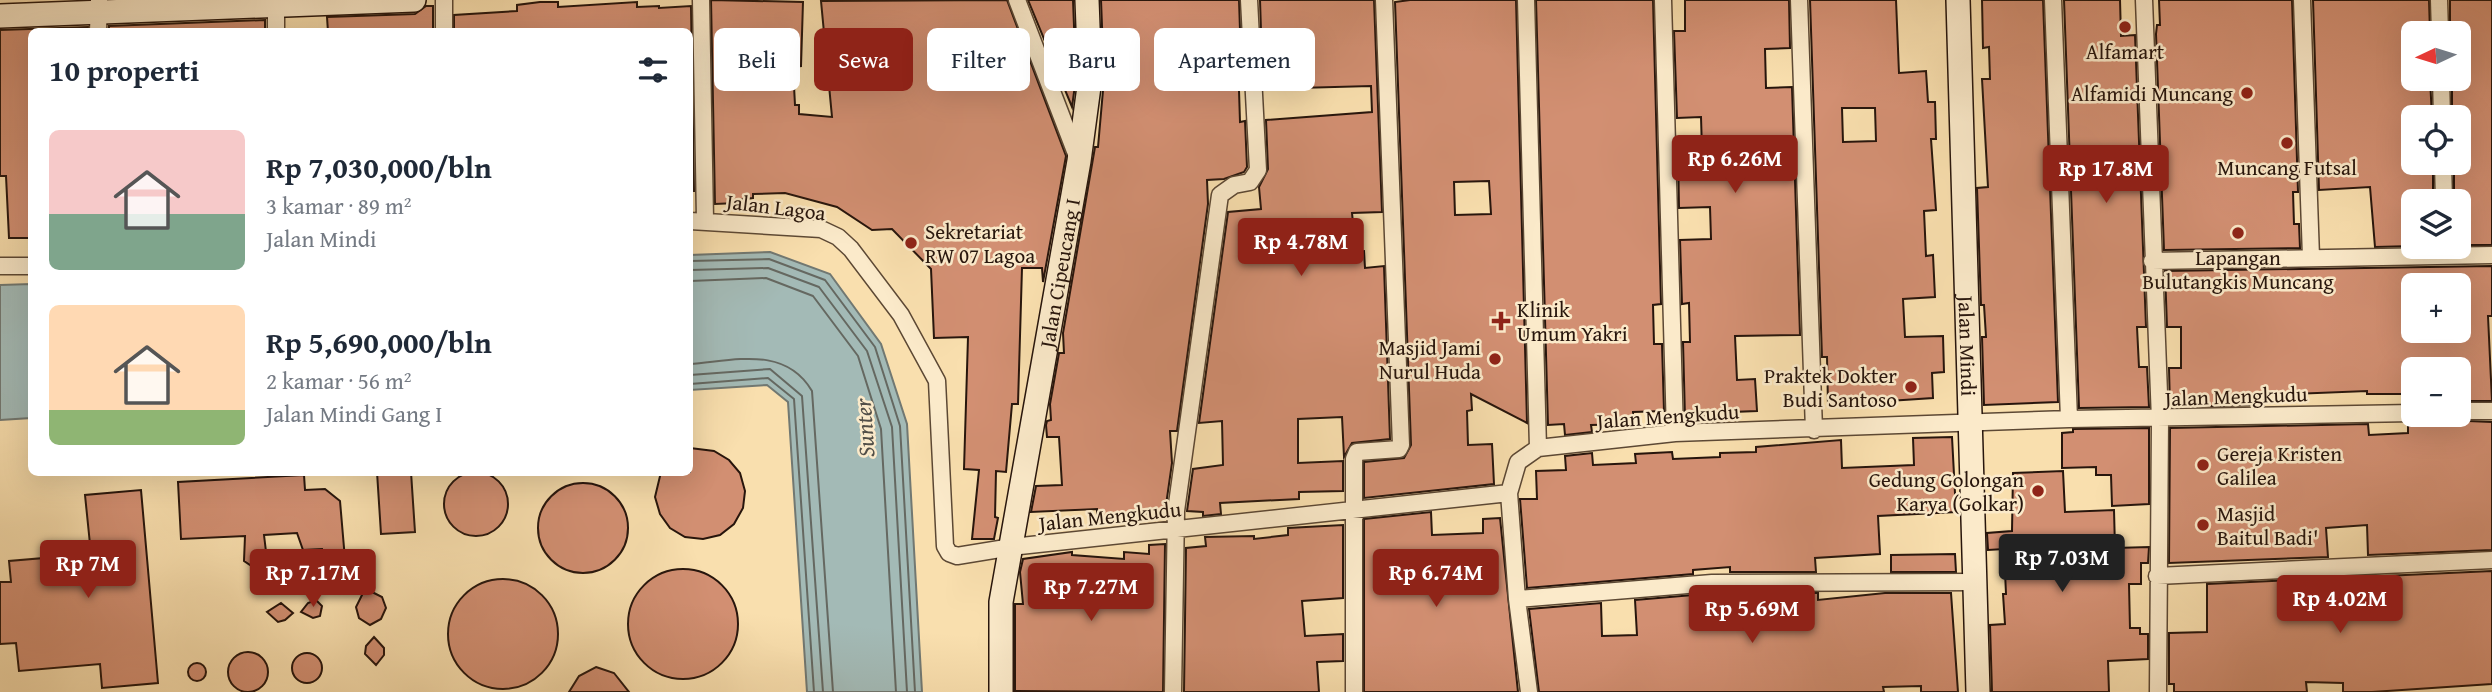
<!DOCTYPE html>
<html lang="id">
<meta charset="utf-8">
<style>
body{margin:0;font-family:"Gentium Book Plus",serif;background:#f2f2f3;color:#1f2937;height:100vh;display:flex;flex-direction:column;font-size:26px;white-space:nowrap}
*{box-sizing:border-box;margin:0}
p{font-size:23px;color:#747a83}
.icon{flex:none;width:38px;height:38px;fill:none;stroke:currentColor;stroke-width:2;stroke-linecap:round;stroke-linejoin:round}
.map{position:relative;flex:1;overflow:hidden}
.side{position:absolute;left:28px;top:28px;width:665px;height:448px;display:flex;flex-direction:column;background:#fff;border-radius:10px;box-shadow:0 7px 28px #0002}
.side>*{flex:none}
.banner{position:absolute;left:714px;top:28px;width:665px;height:63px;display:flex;gap:14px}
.needle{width:46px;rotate:266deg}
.buttons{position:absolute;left:2401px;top:21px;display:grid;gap:14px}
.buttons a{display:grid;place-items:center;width:70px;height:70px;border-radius:10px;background:#fff;box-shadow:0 7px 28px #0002;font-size:35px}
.price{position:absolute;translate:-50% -60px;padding:0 16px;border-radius:7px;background:#8f2418;color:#fff;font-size:23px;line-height:46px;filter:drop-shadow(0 2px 4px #0008)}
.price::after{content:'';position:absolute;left:50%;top:42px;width:21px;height:16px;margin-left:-10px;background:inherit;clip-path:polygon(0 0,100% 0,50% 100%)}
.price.current{background:#222;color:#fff}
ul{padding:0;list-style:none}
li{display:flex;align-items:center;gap:21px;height:175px;padding:0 21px}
li span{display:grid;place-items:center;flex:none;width:196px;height:140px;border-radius:10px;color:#555}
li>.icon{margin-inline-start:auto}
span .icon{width:84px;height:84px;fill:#fffc;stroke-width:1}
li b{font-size:30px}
h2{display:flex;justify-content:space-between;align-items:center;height:84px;padding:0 21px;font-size:30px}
.tag{padding:0 24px;border-radius:10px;background:#fff;box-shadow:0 7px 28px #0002;font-size:24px;line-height:63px}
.tag.current{background:#8f2418;color:#fff}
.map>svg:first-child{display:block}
.water{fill:#a3bab6;stroke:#717872;stroke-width:2}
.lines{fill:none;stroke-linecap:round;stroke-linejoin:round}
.shore{stroke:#656861;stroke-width:2}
.building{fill:#d28f72;stroke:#27150c;stroke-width:2;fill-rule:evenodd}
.street-casing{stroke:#5c4834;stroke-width:19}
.secondary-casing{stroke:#27150c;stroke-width:26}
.street{stroke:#fbeaca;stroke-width:16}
.secondary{stroke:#fbeaca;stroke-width:23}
.poi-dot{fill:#8f2418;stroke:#fbeaca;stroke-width:2.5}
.labels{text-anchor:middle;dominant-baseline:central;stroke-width:5;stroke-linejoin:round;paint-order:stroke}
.poi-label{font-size:21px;fill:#27150c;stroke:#fbeaca;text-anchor:end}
.street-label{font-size:21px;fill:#27150c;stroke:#fbeaca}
.water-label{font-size:23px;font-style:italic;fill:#524f48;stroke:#fbeaca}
</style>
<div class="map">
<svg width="2492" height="692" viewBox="0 0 2492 692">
<rect width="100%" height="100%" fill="#f9dfae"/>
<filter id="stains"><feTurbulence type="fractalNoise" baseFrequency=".00286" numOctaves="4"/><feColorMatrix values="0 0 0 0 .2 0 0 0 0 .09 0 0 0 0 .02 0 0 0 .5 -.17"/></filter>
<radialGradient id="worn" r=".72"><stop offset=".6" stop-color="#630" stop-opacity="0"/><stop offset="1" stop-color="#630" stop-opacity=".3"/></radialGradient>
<path class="water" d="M 770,252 L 830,274 L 881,344 L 907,424 L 922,692 L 807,692 L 788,402 L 767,385 L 690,390 L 690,255 Z
M 31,284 L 31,418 L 0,420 L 0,285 Z"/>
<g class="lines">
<path class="shore" d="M 690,261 L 769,259 L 825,280 L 875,347 L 900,426 L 915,692
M 690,270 L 768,268 L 819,287 L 867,351 L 892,427 L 907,692
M 690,281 L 766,278 L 813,296 L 858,356 L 881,429 L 896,692
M 690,364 C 733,361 785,345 812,391 L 833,692
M 690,375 L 770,369 L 802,396 L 823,692
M 690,384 L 768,378 L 794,399 L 814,692"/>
</g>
<path class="building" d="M 711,0 L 803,2 L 801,66 L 793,67 L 795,105 L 799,105 L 799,114 L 832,117 L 821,1 L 1007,0 L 1066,156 L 1043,282 L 1042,268 L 1022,268 L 1018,404 L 1012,404 L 1006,472 L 996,471 L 995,517 L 998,518 L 994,539 L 972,539 L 979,470 L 964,469 L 968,337 L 934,338 L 931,269 L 892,229 L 872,230 L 837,207 L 785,193 L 753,194 L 753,198 L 737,200 L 737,203 L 715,204 Z
M 1028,0 L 1073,0 L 1076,78 L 1072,107 Z
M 1101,0 L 1239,0 L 1240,30 L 1236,31 L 1243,90 L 1239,90 L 1240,122 L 1245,121 L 1247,167 L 1244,172 L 1224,179 L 1207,180 L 1208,204 L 1177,431 L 1170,431 L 1172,463 L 1165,512 L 1097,517 L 1097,509 L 1031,512 L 1036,486 L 1062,485 L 1059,437 L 1047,437 L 1046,425 L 1047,421 L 1051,420 L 1050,404 L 1059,353 L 1064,353 L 1063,333 L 1095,147 L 1098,147 L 1104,79 Z
M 1260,0 L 1374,0 L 1382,212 L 1352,213 L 1356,252 L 1364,251 L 1365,268 L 1384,266 L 1390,439 L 1352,443 L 1344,457 L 1342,417 L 1298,419 L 1298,463 L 1343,461 L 1343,491 L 1299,492 L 1299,499 L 1220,503 L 1221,514 L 1203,516 L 1203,512 L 1187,511 L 1193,469 L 1223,465 L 1222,421 L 1199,423 L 1228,212 L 1261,209 L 1259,187 L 1268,169 L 1266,120 L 1372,112 L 1371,86 L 1264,89 L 1263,62 L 1296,60 L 1295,29 L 1261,30 Z
M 1410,0 L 1516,0 L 1527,423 L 1471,394 L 1472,410 L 1467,411 L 1468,445 L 1492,444 L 1494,484 L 1364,498 L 1364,462 L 1404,458 L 1411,445 L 1395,2 ZM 1489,181 L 1491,214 L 1455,215 L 1454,182 Z
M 1536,0 L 1653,0 L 1661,304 L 1653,305 L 1654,344 L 1662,344 L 1664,411 L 1633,412 L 1633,424 L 1591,425 L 1592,432 L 1565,435 L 1564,424 L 1548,425 Z
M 1685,0 L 1789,0 L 1790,48 L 1765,49 L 1766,88 L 1792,87 L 1800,335 L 1735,336 L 1737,380 L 1755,379 L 1757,411 L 1706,413 L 1706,416 L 1685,418 L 1683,342 L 1690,342 L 1689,303 L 1682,304 L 1680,240 L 1711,239 L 1710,207 L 1679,208 L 1678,152 L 1702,150 L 1701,117 L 1677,118 L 1674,31 L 1685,31 Z
M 1810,0 L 1896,0 L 1899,73 L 1926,71 L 1928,102 L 1935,102 L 1936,139 L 1931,139 L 1936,210 L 1924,211 L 1926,256 L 1933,255 L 1935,297 L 1903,299 L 1905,337 L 1943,336 L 1944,372 L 1932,373 L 1933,398 L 1828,405 L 1827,357 L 1822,357 ZM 1842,108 L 1875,108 L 1876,141 L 1843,142 Z
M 1982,0 L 2043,0 L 2058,402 L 1984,405 L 1982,337 L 1986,337 L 1984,305 L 1981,305 L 1977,188 L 1988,187 L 1982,79 L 1990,79 L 1989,47 L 1983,48 Z
M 2064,0 L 2120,0 L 2121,36 L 2135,35 L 2146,327 L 2137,327 L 2139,367 L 2147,367 L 2149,407 L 2079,408 Z
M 2159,0 L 2292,0 L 2298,192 L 2293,192 L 2294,224 L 2299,224 L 2300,248 L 2164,250 L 2156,34 L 2157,25 L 2160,25 Z
M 2313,0 L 2429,0 L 2430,33 L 2413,33 L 2413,79 L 2430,79 L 2432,117 L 2413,117 L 2413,163 L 2433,163 L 2433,201 L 2413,201 L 2413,246 L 2375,247 L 2370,187 L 2319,190 Z
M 2450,0 L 2492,0 L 2492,245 L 2459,245 L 2459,201 L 2454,201 L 2454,163 L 2459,163 L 2459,117 L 2452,117 L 2452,89 L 2464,88 L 2462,46 L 2459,46 L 2459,33 L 2450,33 Z
M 540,2 L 558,2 L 558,7 L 637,2 L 637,7 L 659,6 L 659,8 L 691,6 L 694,191 L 690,191 L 690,32 L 454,32 L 454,15 L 517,11 L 517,5 Z
M 426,6 L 433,6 L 433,32 L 328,32 L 327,17 L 415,14 Z
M 265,20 L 265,32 L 109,32 L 109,26 Z
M 88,27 L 88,32 L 32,32 L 32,238 L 9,238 L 6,176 L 0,176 L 0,30 Z
M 2492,266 L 2492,316 L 2488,316 L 2492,401 L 2459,401 L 2459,369 L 2411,369 L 2412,394 L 2367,394 L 2367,391 L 2264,395 L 2264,405 L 2170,407 L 2169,368 L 2181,368 L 2181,327 L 2167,327 L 2165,271 ZM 2413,285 L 2459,285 L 2459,331 L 2413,331 Z
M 2421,419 L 2492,422 L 2492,550 L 2368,555 L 2367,525 L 2326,528 L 2328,557 L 2169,563 L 2170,428 L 2368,424 L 2369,435 L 2408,433 L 2408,424 Z
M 2149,428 L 2149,504 L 2112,506 L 2111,475 L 2096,475 L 2096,467 L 2062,468 L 2062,433 L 2073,432 L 2073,429 Z
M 1952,437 L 1956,512 L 1878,516 L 1880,554 L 1815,558 L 1816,572 L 1730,572 L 1730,567 L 1693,570 L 1693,574 L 1527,588 L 1520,499 L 1537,499 L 1536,471 L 1566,470 L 1565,456 L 1592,453 L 1593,465 L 1636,463 L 1635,454 L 1672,452 L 1673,459 L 1720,457 L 1720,453 L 1756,452 L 1756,447 L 1841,440 L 1842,468 L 1914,465 L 1913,438 Z
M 690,448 L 714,451 L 729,460 L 740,473 L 745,491 L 743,508 L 734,524 L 720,535 L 703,539 L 685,537 L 670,528 L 660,514 L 655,497 L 661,472 L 690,472 Z
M 2063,471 L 2065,512 L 2114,510 L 2115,548 L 2149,547 L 2148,563 L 2141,563 L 2141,584 L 2129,584 L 2130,628 L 2140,628 L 2140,634 L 2148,634 L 2148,659 L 2108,661 L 2109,692 L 1992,692 L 1990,625 L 2005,624 L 2003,594 L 2006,594 L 2004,549 L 1988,550 L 1987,533 L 2012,531 L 2013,473 Z
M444 504a32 32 0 1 1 64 0a32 32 0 1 1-64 0Z
M 377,472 L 411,472 L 415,532 L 381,534 Z
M 304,475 L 305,490 L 325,489 L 340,501 L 346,571 L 324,573 L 322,549 L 303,550 L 297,533 L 264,535 L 267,560 L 256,569 L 244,561 L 245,536 L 181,539 L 178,482 Z
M538 528a45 45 0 1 1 90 0a45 45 0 1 1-90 0Z
M 141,490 L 158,683 L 102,688 L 100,664 L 19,671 L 16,643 L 0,644 L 0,582 L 11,582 L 9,561 L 91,554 L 85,495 Z
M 1431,512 L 1432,535 L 1483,533 L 1483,519 L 1500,518 L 1518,692 L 1364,692 L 1364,519 Z
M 1343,525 L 1343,598 L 1302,601 L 1305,636 L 1343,634 L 1343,661 L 1317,662 L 1319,692 L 1184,692 L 1186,548 L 1206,546 L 1205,537 L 1254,536 L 1254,539 L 1288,535 L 1288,528 Z
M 1165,544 L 1163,692 L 1015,691 L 1015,604 L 1023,604 L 1020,572 L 1023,559 L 1072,552 L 1072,555 L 1124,559 L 1124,552 L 1149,554 L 1149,545 Z
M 1955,554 L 1956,572 L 1891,572 L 1891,555 Z
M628 624a55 55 0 1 1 110 0a55 55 0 1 1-110 0Z
M 2492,571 L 2492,684 L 2372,692 L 2343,692 L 2343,683 L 2306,682 L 2307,692 L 2174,692 L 2174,684 L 2169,684 L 2169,633 L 2207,632 L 2207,584 Z
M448 634a55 55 0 1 1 110 0a55 55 0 1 1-110 0Z
M 372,592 L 382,597 L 386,608 L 381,619 L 370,625 L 359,618 L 356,607 L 363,593 Z
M 1730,593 L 1818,593 L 1818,600 L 1885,593 L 1951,593 L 1958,692 L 1921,692 L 1921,686 L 1883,687 L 1884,692 L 1539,692 L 1529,609 L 1601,603 L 1602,636 L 1637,635 L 1635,600 L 1693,595 L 1694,600 L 1730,600 Z
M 316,600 L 322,606 L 320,616 L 313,618 L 301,612 L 308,603 Z
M 281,603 L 293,613 L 285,620 L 278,622 L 267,612 Z
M 374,637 L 384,648 L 384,655 L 376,665 L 365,654 L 366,646 Z
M228 672a20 20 0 1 1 40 0a20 20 0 1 1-40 0Z
M292 668a15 15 0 1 1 30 0a15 15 0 1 1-30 0Z
M188 672a9 9 0 1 1 18 0a9 9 0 1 1-18 0Z
M 596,667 L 614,673 L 629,692 L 569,692 L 579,676 Z"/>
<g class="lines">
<g class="street-casing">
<path id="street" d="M 701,0 L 705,219
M 1017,0 L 1078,159
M 1526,0 L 1538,448
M 1663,0 L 1675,433
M 1799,0 L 1814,430
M 2053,0 L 2069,419
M 2144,0 L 2160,420 L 2158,692
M 2302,0 L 2311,257
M 2439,0 L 2440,33
M 98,32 L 99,0
M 276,32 L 276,0
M 444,32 L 444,0
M 2441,79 L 2442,117
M 2443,163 L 2444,201
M 690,221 L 821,229 L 838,237 L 851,249 L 901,315 L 937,381 L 945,546 L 949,553 L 957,556 L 1012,547 L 1509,493 L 1518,462 L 1538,448 L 1675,433 L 2069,419 L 2413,413
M 2152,261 L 2492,255
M 0,266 L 32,266
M 2459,411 L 2492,411
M 1509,493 L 1517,599 L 1529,692
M 2157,576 L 2492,560
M 1517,599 L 1712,583 L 1976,582
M 1173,692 L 1176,511 L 1220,195 L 1234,185 L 1250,182 L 1258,170 L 1249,0
M 1354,692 L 1354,459 L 1357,452 L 1399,449 L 1401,445 L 1384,0"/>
</g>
<g class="secondary-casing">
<g id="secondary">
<path id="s1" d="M 1958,0 L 1978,692"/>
<path d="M 0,16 L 414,0"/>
<path id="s2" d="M 1001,692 L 1001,602 L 1079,161 L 1090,79 L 1087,0"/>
</g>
</g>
<use href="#street" class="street"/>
<use href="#secondary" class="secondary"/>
</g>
<g class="poi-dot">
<circle cx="2125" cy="27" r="7"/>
<circle cx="2247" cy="93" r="7"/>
<circle cx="2287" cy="143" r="7"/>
<circle cx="2238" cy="233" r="7"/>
<circle cx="911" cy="243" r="7"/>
<path d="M1497.5 310.5h7v7h7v7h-7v7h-7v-7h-7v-7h7z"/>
<circle cx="1495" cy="359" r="7"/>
<circle cx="1911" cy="387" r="7"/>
<circle cx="2203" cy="465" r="7"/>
<circle cx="2038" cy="491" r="7"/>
<circle cx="2203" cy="525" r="7"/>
</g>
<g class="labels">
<g class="poi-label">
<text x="2125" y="51" text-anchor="middle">Alfamart</text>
<text x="2233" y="93">Alfamidi Muncang</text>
<text x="2287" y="167" text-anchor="middle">Muncang Futsal</text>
<text x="925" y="231" text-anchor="start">Sekretariat<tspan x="925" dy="24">RW 07 Lagoa</tspan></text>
<text x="2238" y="257" text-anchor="middle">Lapangan<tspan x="2238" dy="24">Bulutangkis Muncang</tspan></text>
<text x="1517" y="309" text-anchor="start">Klinik<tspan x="1517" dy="24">Umum Yakri</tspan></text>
<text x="1481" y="347">Masjid Jami<tspan x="1481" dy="24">Nurul Huda</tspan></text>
<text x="1897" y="375">Praktek Dokter<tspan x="1897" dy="24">Budi Santoso</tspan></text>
<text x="2217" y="453" text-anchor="start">Gereja Kristen<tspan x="2217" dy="24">Galilea</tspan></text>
<text x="2024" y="479">Gedung Golongan<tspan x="2024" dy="24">Karya (Golkar)</tspan></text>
<text x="2217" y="513" text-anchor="start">Masjid<tspan x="2217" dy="24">Baitul Badi'</tspan></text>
</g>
<g class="street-label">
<text transform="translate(776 207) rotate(7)">Jalan Lagoa</text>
<text stroke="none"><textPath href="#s2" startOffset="424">Jalan Cipeucang I</textPath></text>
<text stroke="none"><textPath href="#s1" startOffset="346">Jalan Mindi</textPath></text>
<text transform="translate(2236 396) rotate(-2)">Jalan Mengkudu</text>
<text transform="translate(1668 416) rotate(-4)">Jalan Mengkudu</text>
<text transform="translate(1110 516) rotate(-6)">Jalan Mengkudu</text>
</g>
<g class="water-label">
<text transform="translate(864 428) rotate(-94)">Sunter</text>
</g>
</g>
<rect width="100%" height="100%" filter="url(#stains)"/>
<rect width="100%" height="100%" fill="url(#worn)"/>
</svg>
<div class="buttons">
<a><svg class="needle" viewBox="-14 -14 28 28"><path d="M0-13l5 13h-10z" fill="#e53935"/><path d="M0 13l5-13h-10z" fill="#747a83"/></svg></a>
<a><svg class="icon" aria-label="locate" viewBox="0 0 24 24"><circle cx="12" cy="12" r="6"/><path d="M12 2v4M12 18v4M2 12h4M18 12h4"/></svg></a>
<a><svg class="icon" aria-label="layers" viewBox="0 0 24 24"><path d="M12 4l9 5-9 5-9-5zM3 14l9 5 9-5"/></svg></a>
<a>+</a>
<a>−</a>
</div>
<b class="price" style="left:1735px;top:195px">Rp 6.26M</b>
<b class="price" style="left:2106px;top:205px">Rp 17.8M</b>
<b class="price" style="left:1301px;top:278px">Rp 4.78M</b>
<b class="price current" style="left:2062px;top:594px">Rp 7.03M</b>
<b class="price" style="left:88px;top:600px">Rp 7M</b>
<b class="price" style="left:313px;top:609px">Rp 7.17M</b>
<b class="price" style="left:1436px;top:609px">Rp 6.74M</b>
<b class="price" style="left:1091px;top:623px">Rp 7.27M</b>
<b class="price" style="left:2340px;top:635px">Rp 4.02M</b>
<b class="price" style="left:1752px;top:645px">Rp 5.69M</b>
<div class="banner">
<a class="tag">Beli</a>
<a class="tag current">Sewa</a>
<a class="tag">Filter</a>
<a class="tag">Baru</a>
<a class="tag">Apartemen</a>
</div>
<section class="side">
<h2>10 properti<svg class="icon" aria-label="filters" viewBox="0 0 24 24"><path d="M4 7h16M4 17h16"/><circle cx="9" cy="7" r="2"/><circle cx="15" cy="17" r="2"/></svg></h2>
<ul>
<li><span style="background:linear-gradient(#f6c9c9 60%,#7fa58c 0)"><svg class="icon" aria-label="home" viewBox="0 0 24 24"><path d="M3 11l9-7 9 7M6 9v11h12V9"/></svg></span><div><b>Rp 7,030,000/bln</b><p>3 kamar · 89 m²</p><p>Jalan Mindi</p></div></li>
<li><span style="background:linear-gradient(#ffd9b3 75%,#8fb573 0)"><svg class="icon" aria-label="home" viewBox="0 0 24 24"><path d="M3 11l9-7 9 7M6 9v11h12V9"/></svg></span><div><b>Rp 5,690,000/bln</b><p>2 kamar · 56 m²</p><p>Jalan Mindi Gang I</p></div></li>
</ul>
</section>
</div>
